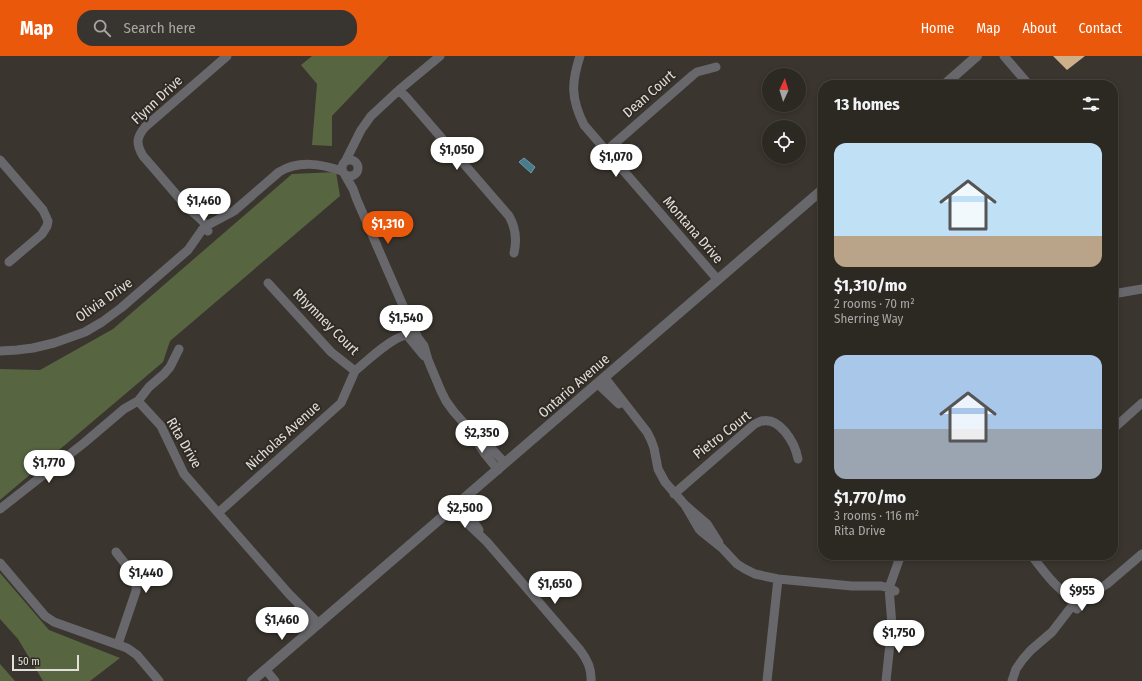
<!DOCTYPE html>
<meta charset="utf-8">
<style>
body{margin:0;font-family:"Fira Sans Condensed",sans-serif;background:#38342f;color:#f1f3f6;height:100vh;display:flex;flex-direction:column;font-size:15px;white-space:nowrap}
*{box-sizing:border-box;margin:0}
p{font-size:13px;color:#a6a6a5}
.icon{flex:none;width:22px;height:22px;fill:none;stroke:currentColor;stroke-width:2;stroke-linecap:round;stroke-linejoin:round}
.map{position:relative;flex:1;overflow:hidden}
.side{position:absolute;left:818px;top:24px;width:300px;height:480px;display:flex;flex-direction:column;background:#2c2822;border-radius:16px;box-shadow:0 2px 6px #0003,0 0 0 1px #484440}
.side>*{flex:none}
.needle{width:26px;rotate:4deg}
.fabs{position:absolute;left:762px;top:12px;display:grid;gap:8px}
.fabs a{display:grid;place-items:center;width:44px;height:44px;border-radius:50%;background:#2c2822;box-shadow:0 2px 6px #0003,0 0 0 1px #484440;font-size:20px}
.scale{position:absolute;left:12px;bottom:10px;width:67px;box-sizing:border-box;padding-left:4px;border:2px solid #e2deda;border-top:0;font-size:11px;line-height:14px;white-space:nowrap;color:#e2deda;-webkit-text-stroke:3px #302b25;paint-order:stroke}
.price{position:absolute;translate:-50% -34px;padding:0 9px;border-radius:14px;background:#fff;color:#222;font-size:13px;line-height:26px;filter:drop-shadow(0 1px 2px #0008)}
.price::after{content:'';position:absolute;left:50%;top:24px;width:12px;height:9px;margin-left:-6px;background:inherit;clip-path:polygon(0 0,100% 0,50% 100%)}
.price.on{background:#ea580c;color:#fff}
ul{padding:0;list-style:none}
li{display:grid;align-content:center;gap:8px;height:212px;padding:0 16px}
li span{display:grid;place-items:center;height:124px;border-radius:12px;color:#555}
li>.icon{margin-inline-start:auto}
span .icon{width:72px;height:72px;fill:#fffc;stroke-width:1}
li b{font-size:17px}
h2{display:flex;justify-content:space-between;align-items:center;height:48px;padding:0 16px;font-size:17px}
header{display:flex;align-items:center;gap:24px;box-sizing:border-box;height:56px;padding:0 20px;background:#ea580c;color:#fff}
header strong{font-size:19px}
nav{display:flex;gap:22px;margin-inline-start:auto;font-size:14px}
.search{width:280px;height:36px;background:#38342f;display:flex;align-items:center;gap:10px;box-sizing:border-box;padding:0 14px;border-radius:16px;color:#a6a6a5;font-size:15px}
.map>svg:first-child{display:block}
.green{fill:#576641}
.water{fill:#467c8b;stroke:#7599a3}
.building{fill:#cfaf8a}
.lines{fill:none;stroke-linecap:round;stroke-linejoin:round}
.minor{stroke:#68686c;stroke-width:9}
.tertiary{stroke:#68686c;stroke-width:10}
.labels{text-anchor:middle;dominant-baseline:central;stroke-width:4;stroke-linejoin:round;paint-order:stroke}
.street-label{font-size:14px;fill:#e2deda;stroke:#302b25}
</style>
<header>
<strong>Map</strong>
<div class="search"><svg class="icon" aria-label="search" viewBox="0 0 24 24"><circle cx="10" cy="10" r="6"/><path d="M15 15l6 6"/></svg>Search here</div>
<nav><a>Home</a><a>Map</a><a>About</a><a>Contact</a></nav>
</header>
<div class="map">
<svg width="1142" height="625" viewBox="0 0 1142 625">
<rect width="100%" height="100%" fill="#3a352e"/>
<path class="green" d="M 312,0 L 389,0 L 332,60 L 332,90 L 312,89 L 317,28 L 301,9 Z
M 336,116 L 340,140 L 170,285 L 163,306 L 0,444 L 0,313 L 40,314 L 113,273 L 292,118 Z
M 0,517 L 49,574 L 120,602 L 90,625 L 43,625 L 18,583 L 0,563 Z
M 0,608 L 15,625 L 0,625 Z"/>
<path class="water" d="M 524,102 L 535,111 L 531,117 L 519,106 Z"/>
<path class="building" d="M 1053,0 L 1085,0 L 1067,14 Z"/>
<g class="lines">
<path class="minor" d="M 580,0 C 571,27 571,43 584,69 L 718,224
M 1004,0 L 1029,29
M 399,34 L 407,42 L 509,160 C 516,172 517,184 514,197
M 606,95 L 693,19 L 697,16 L 716,11
M342 112a8 8 0 1 1 16 0a8 8 0 1 1-16 0Z
M 0,104 L 43,154 L 48,165 L 47,170 L 42,178 L 9,206
M 346,104 L 361,74 L 371,60 L 399,34 L 440,0
M 345,119 L 353,133 L 357,144 L 404,252 L 411,262 L 414,273 L 418,282 L 424,290 L 428,304 L 441,335 L 446,345 L 454,356 L 471,375 L 491,392 L 505,407
M 208,175 C 205,164 195,159 188,152 C 173,135 158,117 143,100 C 136,88 136,82 145,71 L 227,0
M 268,227 L 331,296 L 355,315 C 367,305 389,284 403,280 C 407,279 412,279 416,278
M 1113,238 L 1142,233
M 407,275 L 410,283 L 424,300
M 0,295 L 17,294 L 33,292 L 54,287 L 85,276 L 102,266 L 121,252 L 188,194 L 202,174 L 206,170 L 234,155 L 279,116 C 299,104 321,108 342,115
M 605,322 L 647,376 L 651,384 L 654,392 L 658,413 L 665,426 L 685,449 L 707,468 L 719,487
M 598,328 L 619,348
M 138,345 L 149,331 L 164,318 L 170,311 L 179,293
M 1113,373 L 1142,347
M 475,382 L 485,398 L 498,414
M 674,438 L 751,371 C 753,369 756,367 759,366 C 779,358 795,387 798,403
M 458,447 L 470,460 L 479,474
M 685,449 L 699,473 L 702,476 L 722,492 L 737,508 L 745,513 L 755,518 L 778,523 L 852,530 L 881,530 L 889,532 L 895,535
M 453,452 L 465,465 L 487,486 L 580,594 C 587,603 592,613 591,625
M 0,453 L 84,387 L 124,353 L 138,345 L 161,370 L 184,418 L 289,538 L 319,568
M 218,457 L 341,347 L 355,315
M 116,496 C 124,507 138,520 136,535 L 118,588
M 1031,499 C 1040,510 1048,522 1058,531 C 1067,539 1072,541 1077,553
M 0,507 L 45,560 L 54,566 L 127,592 L 137,599 L 159,625
M 298,553 L 313,572
M 266,614 L 275,625
M 767,625 L 778,523
M 886,625 L 892,569 L 889,532 L 899,504
M 1012,625 L 1016,613 L 1023,603 L 1031,594 L 1052,576 L 1072,550 L 1107,528 L 1142,498"/>
<path class="tertiary" d="M 944,29 L 977,0
M 252,625 L 823,133"/>
</g>
<g class="labels">
<g class="street-label">
<text transform="translate(649 38) rotate(-41)">Dean Court</text>
<text transform="translate(157 44) rotate(-43)">Flynn Drive</text>
<text transform="translate(693 174) rotate(49)">Montana Drive</text>
<text transform="translate(104 244) rotate(-35)">Olivia Drive</text>
<text transform="translate(326 266) rotate(45)">Rhymney Court</text>
<text transform="translate(574 330) rotate(-41)">Ontario Avenue</text>
<text transform="translate(722 379) rotate(-38)">Pietro Court</text>
<text transform="translate(283 380) rotate(-42)">Nicholas Avenue</text>
<text transform="translate(184 387) rotate(60)">Rita Drive</text>
</g>
</g>
</svg>
<div class="fabs">
<a><svg class="needle" viewBox="-14 -14 28 28"><path d="M0-13l5 13h-10z" fill="#e53935"/><path d="M0 13l5-13h-10z" fill="#a6a6a5"/></svg></a>
<a><svg class="icon" aria-label="locate" viewBox="0 0 24 24"><circle cx="12" cy="12" r="6"/><path d="M12 2v4M12 18v4M2 12h4M18 12h4"/></svg></a>
</div>
<div class="scale">50 m</div>
<b class="price" style="left:457px;top:115px">$1,050</b>
<b class="price" style="left:616px;top:122px">$1,070</b>
<b class="price" style="left:204px;top:166px">$1,460</b>
<b class="price on" style="left:388px;top:189px">$1,310</b>
<b class="price" style="left:406px;top:283px">$1,540</b>
<b class="price" style="left:482px;top:398px">$2,350</b>
<b class="price" style="left:49px;top:428px">$1,770</b>
<b class="price" style="left:465px;top:473px">$2,500</b>
<b class="price" style="left:146px;top:538px">$1,440</b>
<b class="price" style="left:555px;top:549px">$1,650</b>
<b class="price" style="left:1082px;top:556px">$955</b>
<b class="price" style="left:282px;top:585px">$1,460</b>
<b class="price" style="left:899px;top:598px">$1,750</b>
<section class="side">
<h2>13 homes<svg class="icon" aria-label="filters" viewBox="0 0 24 24"><path d="M4 7h16M4 17h16"/><circle cx="9" cy="7" r="2"/><circle cx="15" cy="17" r="2"/></svg></h2>
<ul>
<li><span style="background:linear-gradient(#bfe0f5 75%,#b9a48a 0)"><svg class="icon" aria-label="home" viewBox="0 0 24 24"><path d="M3 11l9-7 9 7M6 9v11h12V9"/></svg></span><div><b>$1,310/mo</b><p>2 rooms · 70 m²</p><p>Sherring Way</p></div></li>
<li><span style="background:linear-gradient(#a9c7e8 60%,#9aa5b1 0)"><svg class="icon" aria-label="home" viewBox="0 0 24 24"><path d="M3 11l9-7 9 7M6 9v11h12V9"/></svg></span><div><b>$1,770/mo</b><p>3 rooms · 116 m²</p><p>Rita Drive</p></div></li>
</ul>
</section>
</div>
